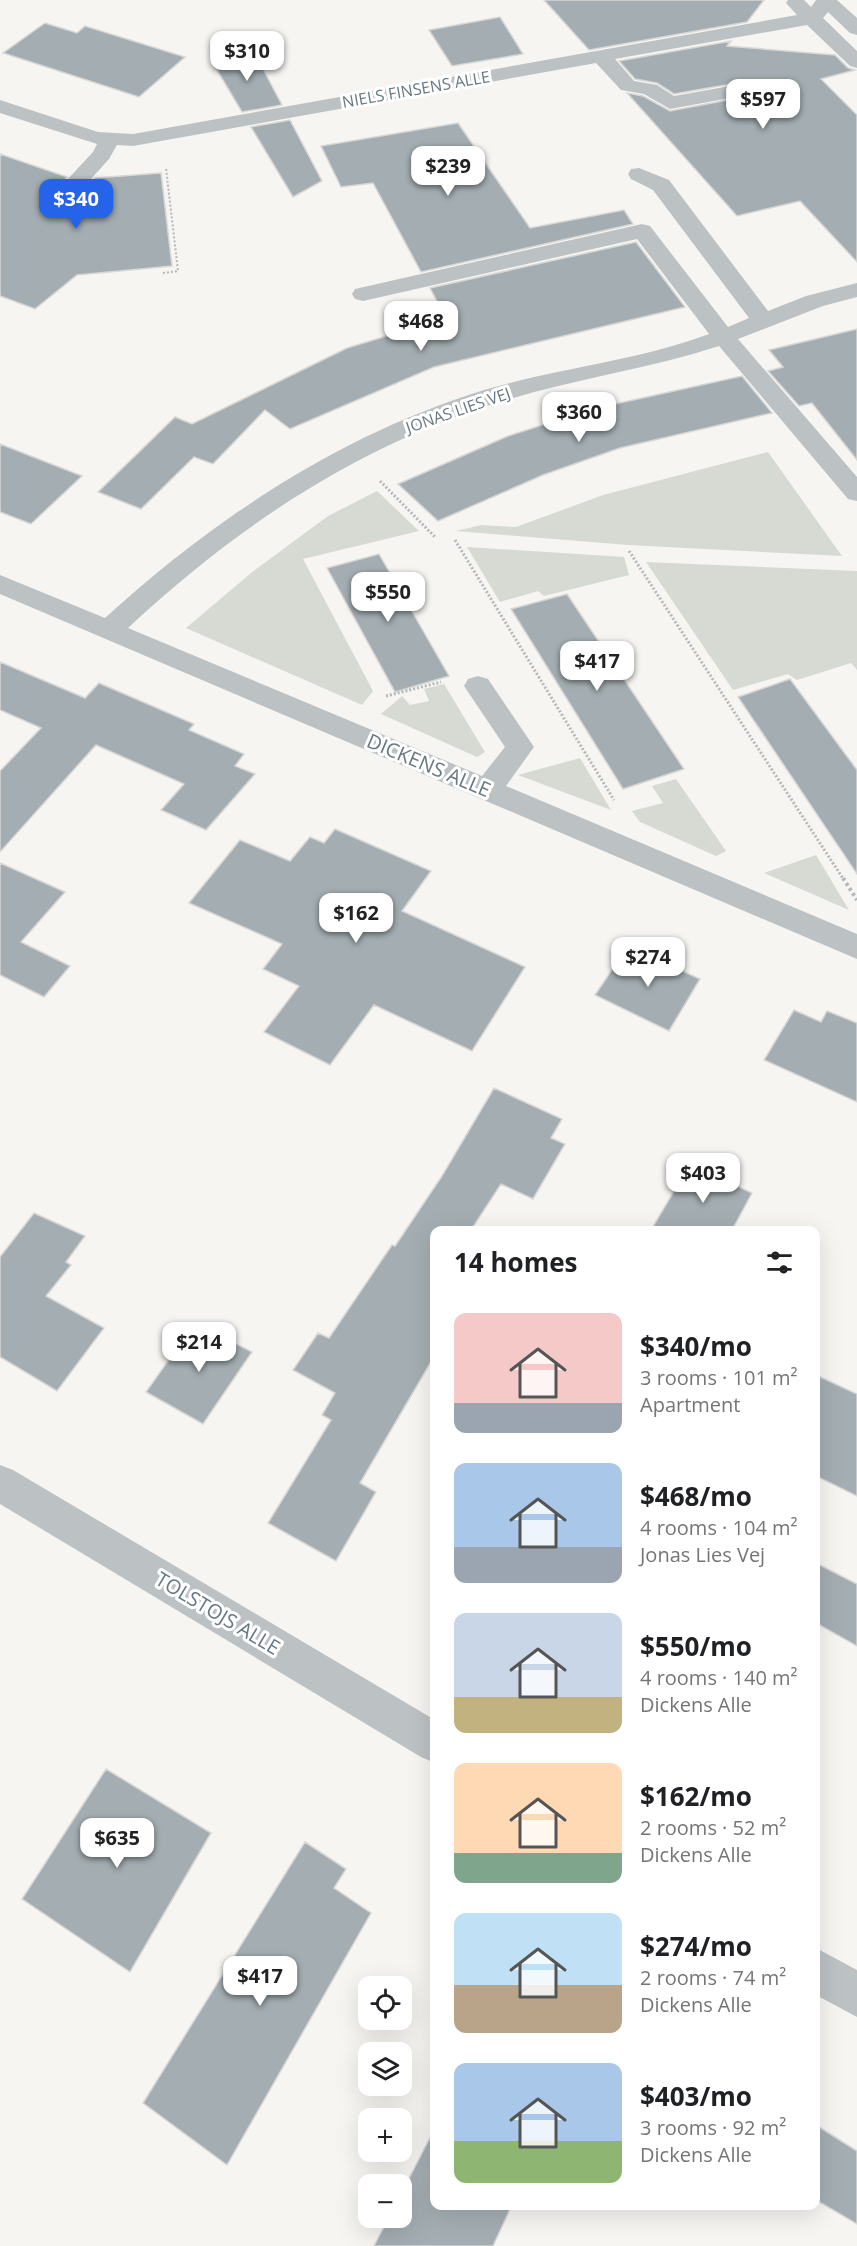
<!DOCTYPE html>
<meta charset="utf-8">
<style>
body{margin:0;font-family:"Open Sans",sans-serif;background:#f6f6f6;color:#202124;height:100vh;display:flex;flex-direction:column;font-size:22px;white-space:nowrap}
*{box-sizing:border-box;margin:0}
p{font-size:20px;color:#757577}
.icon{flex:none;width:33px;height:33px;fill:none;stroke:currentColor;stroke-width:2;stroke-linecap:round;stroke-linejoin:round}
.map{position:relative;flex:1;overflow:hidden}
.side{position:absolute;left:430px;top:1226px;width:390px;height:984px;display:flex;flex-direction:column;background:#fff;border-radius:12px;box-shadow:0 6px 24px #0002}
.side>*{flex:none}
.fabs{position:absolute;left:358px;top:1976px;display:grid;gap:12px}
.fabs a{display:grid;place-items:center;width:54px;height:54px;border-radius:12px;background:#fff;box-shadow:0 6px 24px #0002;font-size:30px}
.price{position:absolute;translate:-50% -51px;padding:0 14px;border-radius:12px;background:#fff;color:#222;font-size:20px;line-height:39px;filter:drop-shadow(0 2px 3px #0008)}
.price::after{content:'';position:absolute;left:50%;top:36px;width:18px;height:14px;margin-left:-9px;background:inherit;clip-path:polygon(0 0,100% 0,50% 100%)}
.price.active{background:#2563eb;color:#fff}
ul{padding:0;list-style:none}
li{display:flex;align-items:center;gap:18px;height:150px;padding:0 24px}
li span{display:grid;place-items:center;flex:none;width:168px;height:120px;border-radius:12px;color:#555}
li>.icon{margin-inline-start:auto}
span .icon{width:72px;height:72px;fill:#fffc;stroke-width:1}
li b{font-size:26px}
h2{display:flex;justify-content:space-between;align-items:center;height:72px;padding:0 24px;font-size:26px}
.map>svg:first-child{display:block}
.green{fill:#d6dad2}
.building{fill:#a4aeb2;stroke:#d7d7d5;stroke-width:1.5}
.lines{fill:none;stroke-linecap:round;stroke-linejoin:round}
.path-far2{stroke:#b5b9bb;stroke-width:2;stroke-dasharray:2 2;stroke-linecap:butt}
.path-far1{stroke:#b5b9bb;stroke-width:3;stroke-dasharray:2 2;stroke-linecap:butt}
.path{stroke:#b5b9bb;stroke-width:4;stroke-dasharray:3 3;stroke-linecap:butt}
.minor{fill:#bcc2c4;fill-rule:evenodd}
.labels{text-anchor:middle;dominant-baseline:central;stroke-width:6;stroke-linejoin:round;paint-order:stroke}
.far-street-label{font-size:16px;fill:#667982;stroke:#fff}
.street-label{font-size:20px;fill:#667982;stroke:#fff}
</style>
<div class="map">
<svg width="857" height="2246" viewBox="0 0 857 2246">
<rect width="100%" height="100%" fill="#f6f5f2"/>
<path class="green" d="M 768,452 L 842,556 L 628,545 L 456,531 L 481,525 L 516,527 L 603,495 Z
M 377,491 L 419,531 L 303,559 L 373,691 L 362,705 L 186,628 L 251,573 L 328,516 Z
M 467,547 L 624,557 L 629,575 L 544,596 L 538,591 L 500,602 Z
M 646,562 L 857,571 L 857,670 L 851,663 L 797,680 L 788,674 L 733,690 Z
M 444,684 L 485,752 L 477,757 L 381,714 L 402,696 L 410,705 L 429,701 L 424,689 Z
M 580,758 L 611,810 L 518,775 Z
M 676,779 L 726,851 L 716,856 L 640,822 L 632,811 L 663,803 L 652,786 Z
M 816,855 L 849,910 L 764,873 Z"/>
<path class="building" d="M 544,0 L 764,0 L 747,22 L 589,50 Z
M 500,17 L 523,54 L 452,66 L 429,30 Z
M 45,23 L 77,33 L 85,26 L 185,57 L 139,97 L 3,53 Z
M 731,41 L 727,46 L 835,55 L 848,68 L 855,70 L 821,79 L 857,115 L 857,262 L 800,201 L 737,216 L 627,93 L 643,96 L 670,111 L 738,98 L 742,91 L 731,84 L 674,94 L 657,83 L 635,79 L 619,61 Z
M 254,52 L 282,105 L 242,112 L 211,60 Z
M 290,120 L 322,181 L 293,197 L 251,127 Z
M 458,123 L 530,228 L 624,210 L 633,224 L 421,272 L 373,183 L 341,187 L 321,146 Z
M 0,154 L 67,177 L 51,195 L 56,202 L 74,202 L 95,178 L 161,173 L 172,266 L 77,275 L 35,309 L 0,296 Z
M 636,242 L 685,307 L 434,367 L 290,429 L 265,410 L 213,464 L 194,457 L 141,509 L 98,492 L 175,417 L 192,424 L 347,348 L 446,318 L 430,288 Z
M 857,329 L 857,460 L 812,403 L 799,406 L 768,371 L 783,367 L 769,350 Z
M 742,376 L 772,413 L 620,448 L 543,475 L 438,521 L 398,484 L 508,436 L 592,409 Z
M 0,444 L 82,476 L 31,524 L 0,512 Z
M 379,554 L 449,676 L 395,692 L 327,568 Z
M 567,594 L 684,769 L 623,789 L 511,609 Z
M 0,662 L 85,698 L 99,683 L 194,724 L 189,730 L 244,754 L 235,766 L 255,774 L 206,830 L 161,810 L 184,784 L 96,745 L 0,852 L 0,771 L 41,728 L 0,710 Z
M 790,679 L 857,770 L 857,874 L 738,697 Z
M 335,829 L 431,871 L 402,911 L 525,967 L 472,1051 L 374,1005 L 330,1065 L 264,1032 L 299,986 L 263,969 L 282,944 L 189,903 L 240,840 L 290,861 L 310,837 L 324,843 Z
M 0,863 L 65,892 L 21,942 L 70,966 L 44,997 L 0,975 Z
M 628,946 L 700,979 L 669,1031 L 595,995 Z
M 794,1010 L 821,1022 L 827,1011 L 857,1023 L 857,1102 L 764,1060 Z
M 494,1088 L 562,1119 L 551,1138 L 565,1144 L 533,1199 L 501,1184 L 471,1230 L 435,1230 L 435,1355 L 360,1483 L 376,1492 L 336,1561 L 268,1523 L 331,1420 L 322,1415 L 335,1393 L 293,1370 L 318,1333 L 329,1338 L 392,1245 L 395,1246 L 442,1176 Z
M 690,1164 L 752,1193 L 732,1230 L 651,1230 Z
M 34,1213 L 85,1236 L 66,1262 L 71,1265 L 46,1296 L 104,1328 L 57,1391 L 0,1357 L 0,1257 Z
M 195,1323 L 252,1352 L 203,1424 L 146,1392 Z
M 816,1375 L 857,1394 L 857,1496 L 816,1476 Z
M 816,1563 L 857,1584 L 857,1646 L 816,1623 Z
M 106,1769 L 211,1833 L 130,1972 L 22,1899 Z
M 305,1842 L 346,1869 L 334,1888 L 371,1913 L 227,2165 L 143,2103 Z
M 816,2125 L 857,2151 L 857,2224 L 816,2200 Z
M 435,2128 L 435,2205 L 512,2205 L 493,2246 L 374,2246 L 389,2217 L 402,2217 L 402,2192 Z"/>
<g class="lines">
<path class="path-far2" d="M 163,273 L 178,271 L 166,168"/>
<path class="path-far1" d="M 380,481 L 436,538
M 455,540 L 614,800
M 629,551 L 844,880
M 386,696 L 441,682"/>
<path class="path" d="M 843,878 L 857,900"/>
<path class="minor" d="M 788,0 L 804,0 L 811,7 L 816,0 L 837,0 L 857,18 L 857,35 L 850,33 L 828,12 L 823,18 L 857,51 L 857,68 L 850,66 L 807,25 L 615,59 L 634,81 L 657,85 L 674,96 L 730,86 L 737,88 L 740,92 L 737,96 L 730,98 L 670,109 L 644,94 L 621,90 L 596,63 L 133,146 L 117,145 L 109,159 L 72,200 L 56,200 L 53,195 L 93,152 L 97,144 L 0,113 L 0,100 L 98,132 L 133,134 L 797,15 L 786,3 Z
M 639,168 L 669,180 L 768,311 L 806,296 L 857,283 L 857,297 L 823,306 L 738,339 L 857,477 L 857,501 L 848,499 L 719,346 C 648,369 574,379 503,401 C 360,444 236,527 128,628 L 482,776 L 505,747 L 464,686 L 468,679 L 478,676 L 488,679 L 534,747 L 506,786 L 857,934 L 857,959 L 0,594 L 0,575 L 105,618 C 216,517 340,435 484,390 C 558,368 637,361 709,334 L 637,239 L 363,301 L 355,299 L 352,294 L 355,289 L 642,224 L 650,226 L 728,327 L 749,318 L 653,190 L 631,179 L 628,174 L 631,169 Z
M 0,1465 L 13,1470 L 435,1720 L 435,1763 L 421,1757 L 0,1504 Z
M 816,1948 L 857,1970 L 857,2017 L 816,1995 Z"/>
</g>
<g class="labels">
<g class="far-street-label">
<text transform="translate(416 89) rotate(-10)">NIELS FINSENS ALLE</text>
<text transform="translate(458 410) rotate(-19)">JONAS LIES VEJ</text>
</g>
<g class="street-label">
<text transform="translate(429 765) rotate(23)">DICKENS ALLE</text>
<text transform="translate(218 1613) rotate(31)">TOLSTOJS ALLE</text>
</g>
</g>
</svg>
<div class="fabs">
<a><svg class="icon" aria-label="locate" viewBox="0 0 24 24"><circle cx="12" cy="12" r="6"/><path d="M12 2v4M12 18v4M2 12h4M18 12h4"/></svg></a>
<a><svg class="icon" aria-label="layers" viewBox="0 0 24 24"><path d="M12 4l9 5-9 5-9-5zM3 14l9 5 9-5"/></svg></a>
<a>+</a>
<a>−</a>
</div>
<b class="price" style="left:247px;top:82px">$310</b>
<b class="price" style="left:763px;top:130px">$597</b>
<b class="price" style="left:448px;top:197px">$239</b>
<b class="price active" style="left:76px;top:230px">$340</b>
<b class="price" style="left:421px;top:352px">$468</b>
<b class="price" style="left:579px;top:443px">$360</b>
<b class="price" style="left:388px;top:623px">$550</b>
<b class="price" style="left:597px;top:692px">$417</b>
<b class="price" style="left:356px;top:944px">$162</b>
<b class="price" style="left:648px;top:988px">$274</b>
<b class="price" style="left:703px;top:1204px">$403</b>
<b class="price" style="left:199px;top:1373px">$214</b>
<b class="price" style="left:117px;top:1869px">$635</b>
<b class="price" style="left:260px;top:2007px">$417</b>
<section class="side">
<h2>14 homes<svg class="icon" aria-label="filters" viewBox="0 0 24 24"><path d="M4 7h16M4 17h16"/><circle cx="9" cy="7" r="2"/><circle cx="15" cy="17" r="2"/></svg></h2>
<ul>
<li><span style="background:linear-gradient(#f6c9c9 75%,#9aa5b1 0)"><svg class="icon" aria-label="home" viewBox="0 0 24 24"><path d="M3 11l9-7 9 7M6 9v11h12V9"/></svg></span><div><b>$340/mo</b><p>3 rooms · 101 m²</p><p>Apartment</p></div></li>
<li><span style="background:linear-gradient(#a9c7e8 70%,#9aa5b1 0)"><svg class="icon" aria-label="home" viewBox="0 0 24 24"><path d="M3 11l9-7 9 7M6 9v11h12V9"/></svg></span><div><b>$468/mo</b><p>4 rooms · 104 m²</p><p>Jonas Lies Vej</p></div></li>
<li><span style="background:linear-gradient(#c9d6e8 70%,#c2b280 0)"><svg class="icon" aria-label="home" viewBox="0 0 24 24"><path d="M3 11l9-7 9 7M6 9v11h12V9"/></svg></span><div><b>$550/mo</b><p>4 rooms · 140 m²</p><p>Dickens Alle</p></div></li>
<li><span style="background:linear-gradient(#ffd9b3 75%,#7fa58c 0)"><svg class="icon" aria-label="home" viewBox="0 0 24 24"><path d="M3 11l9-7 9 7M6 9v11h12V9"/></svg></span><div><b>$162/mo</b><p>2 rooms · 52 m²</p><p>Dickens Alle</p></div></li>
<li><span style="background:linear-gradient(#bfe0f5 60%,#b9a48a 0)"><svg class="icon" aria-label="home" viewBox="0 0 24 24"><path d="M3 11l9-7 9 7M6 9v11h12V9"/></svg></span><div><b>$274/mo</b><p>2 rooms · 74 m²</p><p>Dickens Alle</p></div></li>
<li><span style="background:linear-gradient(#a9c7e8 65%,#8fb573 0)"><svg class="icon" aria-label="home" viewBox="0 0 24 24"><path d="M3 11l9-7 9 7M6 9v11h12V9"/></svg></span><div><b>$403/mo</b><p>3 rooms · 92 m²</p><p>Dickens Alle</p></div></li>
</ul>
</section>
</div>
